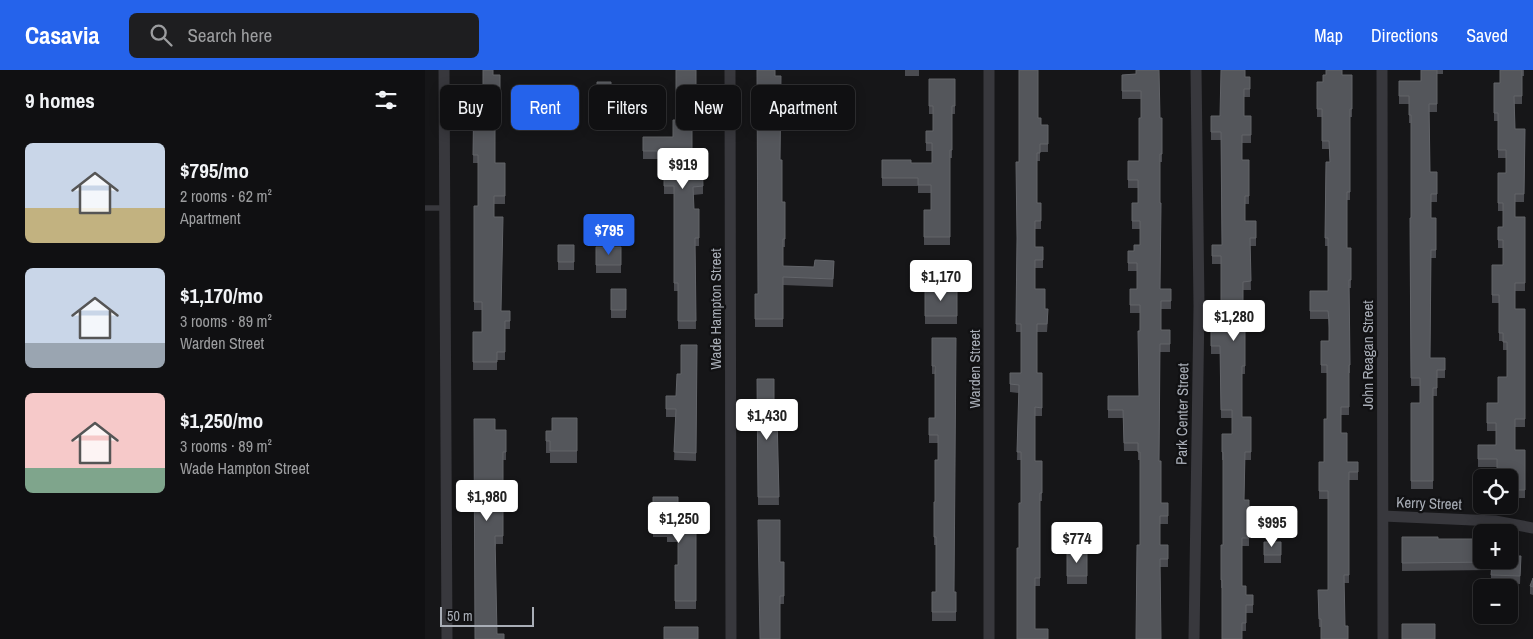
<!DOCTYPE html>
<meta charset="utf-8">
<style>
body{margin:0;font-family:"Archivo Narrow",sans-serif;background:#1e1e20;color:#f1f3f6;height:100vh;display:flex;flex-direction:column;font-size:19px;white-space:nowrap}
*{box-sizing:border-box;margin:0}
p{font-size:16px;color:#9c9d9f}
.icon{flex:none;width:28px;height:28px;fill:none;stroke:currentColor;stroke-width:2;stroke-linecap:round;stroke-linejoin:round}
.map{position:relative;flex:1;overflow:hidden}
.panel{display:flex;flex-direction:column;background:#101012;width:425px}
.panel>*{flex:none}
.top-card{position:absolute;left:15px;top:15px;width:475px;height:45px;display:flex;gap:10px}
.controls{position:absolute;left:1048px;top:399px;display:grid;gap:10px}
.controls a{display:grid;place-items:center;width:45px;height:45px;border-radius:8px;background:#101012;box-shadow:0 2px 12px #0003,0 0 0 1px #303032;font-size:25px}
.scale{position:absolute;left:15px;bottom:12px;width:94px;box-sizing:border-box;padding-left:5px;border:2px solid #a9aeb7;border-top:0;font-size:14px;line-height:18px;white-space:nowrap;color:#a9aeb7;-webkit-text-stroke:4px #111113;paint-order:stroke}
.price{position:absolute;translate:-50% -42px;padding:0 11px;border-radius:5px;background:#fff;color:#222;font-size:16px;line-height:32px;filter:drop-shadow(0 1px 2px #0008)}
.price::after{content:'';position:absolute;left:50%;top:30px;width:15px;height:11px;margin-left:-8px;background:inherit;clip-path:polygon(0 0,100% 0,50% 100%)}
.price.active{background:#2563eb;color:#fff}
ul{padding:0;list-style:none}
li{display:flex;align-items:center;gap:15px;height:125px;padding:0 25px}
li span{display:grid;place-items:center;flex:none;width:140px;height:100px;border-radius:8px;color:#555}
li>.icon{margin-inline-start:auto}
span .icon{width:60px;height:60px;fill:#fffc;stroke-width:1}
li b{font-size:21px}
h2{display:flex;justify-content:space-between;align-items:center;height:60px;padding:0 25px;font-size:21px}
.pill{padding:0 18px;border-radius:8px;background:#101012;box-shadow:0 2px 12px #0003,0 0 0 1px #303032;font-size:18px;line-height:45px}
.pill.active{background:#2563eb;color:#fff}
header{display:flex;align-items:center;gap:30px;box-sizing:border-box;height:70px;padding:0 25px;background:#2563eb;color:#fff}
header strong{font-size:24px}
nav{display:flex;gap:28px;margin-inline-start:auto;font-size:18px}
.search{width:350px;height:45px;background:#1e1e20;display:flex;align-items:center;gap:12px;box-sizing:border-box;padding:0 18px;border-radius:8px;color:#9c9d9f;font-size:19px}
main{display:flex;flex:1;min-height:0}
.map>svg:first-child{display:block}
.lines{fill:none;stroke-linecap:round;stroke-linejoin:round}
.lane{stroke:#38383d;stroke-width:5.5}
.street{stroke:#38383d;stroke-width:11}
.wall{fill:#4a4b50}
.building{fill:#54565b;stroke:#626469}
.labels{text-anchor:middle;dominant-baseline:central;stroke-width:4.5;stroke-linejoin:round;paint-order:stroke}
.street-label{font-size:15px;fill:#a9aeb7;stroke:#111113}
</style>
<header>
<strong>Casavia</strong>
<div class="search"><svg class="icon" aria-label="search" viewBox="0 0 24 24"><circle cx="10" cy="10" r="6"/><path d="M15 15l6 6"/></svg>Search here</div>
<nav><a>Map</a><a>Directions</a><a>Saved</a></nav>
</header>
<main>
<section class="panel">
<h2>9 homes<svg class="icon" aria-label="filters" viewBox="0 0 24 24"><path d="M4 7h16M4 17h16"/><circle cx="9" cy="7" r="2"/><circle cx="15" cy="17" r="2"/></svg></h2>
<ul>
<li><span style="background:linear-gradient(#c9d6e8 65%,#c2b280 0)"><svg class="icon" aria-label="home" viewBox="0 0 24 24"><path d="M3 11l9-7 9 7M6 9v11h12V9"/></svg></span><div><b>$795/mo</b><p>2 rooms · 62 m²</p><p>Apartment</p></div></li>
<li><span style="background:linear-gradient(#c9d6e8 75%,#9aa5b1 0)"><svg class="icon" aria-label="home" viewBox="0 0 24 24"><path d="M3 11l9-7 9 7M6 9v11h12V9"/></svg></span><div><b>$1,170/mo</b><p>3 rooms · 89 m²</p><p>Warden Street</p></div></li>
<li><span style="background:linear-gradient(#f6c9c9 75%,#7fa58c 0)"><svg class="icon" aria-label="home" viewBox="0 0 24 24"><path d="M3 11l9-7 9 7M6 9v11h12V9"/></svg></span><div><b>$1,250/mo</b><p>3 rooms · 89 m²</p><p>Wade Hampton Street</p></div></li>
</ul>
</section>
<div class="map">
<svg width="1108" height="569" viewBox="0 0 1108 569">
<rect width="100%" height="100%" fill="#161618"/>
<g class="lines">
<path class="lane" d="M 0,138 L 20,138"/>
<path class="street" d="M 19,0 L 22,569
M 305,0 L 306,569
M 957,0 L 958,569
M 958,446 L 1070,451 L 1108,458
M 564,569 L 564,0
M 769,569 L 774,236 L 771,0"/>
</g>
<path class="wall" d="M 271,0 L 271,47 L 267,47 L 267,89 L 278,116 L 278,124 L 268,125 L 269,139 L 274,139 L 274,176 L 270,176 L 271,259 L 253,259 L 253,221 L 249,221 L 249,124 L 239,124 L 239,89 L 218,89 L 218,67 L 248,67 L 251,50 Z
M 480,0 L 494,0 L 494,6 L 480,6 Z
M 996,0 L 1018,0 L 1018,4 L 1012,4 L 1012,42 L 1004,42 L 1005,102 L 1012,102 L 1012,132 L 1006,132 L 1006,148 L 1011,148 L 1011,188 L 1006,188 L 1005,288 L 1020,288 L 1020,308 L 1012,308 L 1012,326 L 1008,326 L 1008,419 L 986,419 L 986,333 L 995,333 L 995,316 L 986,316 L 985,156 L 986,148 L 986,53 L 984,53 L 984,34 L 974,34 L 974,11 L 996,11 Z
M 1075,0 L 1099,0 L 1099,6 L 1097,6 L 1097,34 L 1089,34 L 1090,59 L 1100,59 L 1099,132 L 1090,132 L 1090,147 L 1100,147 L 1100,221 L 1090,221 L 1090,239 L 1100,239 L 1100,357 L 1090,357 L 1090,380 L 1100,380 L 1100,428 L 1084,428 L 1084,408 L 1072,408 L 1072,397 L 1053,397 L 1053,375 L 1071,375 L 1071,361 L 1062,361 L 1062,333 L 1073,333 L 1082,307 L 1082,280 L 1078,280 L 1078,271 L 1074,271 L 1074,233 L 1067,233 L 1067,195 L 1078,195 L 1078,178 L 1073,178 L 1073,157 L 1078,157 L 1078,141 L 1073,141 L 1073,103 L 1081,103 L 1081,88 L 1073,88 L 1073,51 L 1069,51 L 1069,13 L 1075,13 Z
M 711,4 L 735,48 L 737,48 L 737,92 L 735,92 L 735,219 L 746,219 L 746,239 L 736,239 L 736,260 L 745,260 L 745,282 L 735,282 L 734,391 L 736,433 L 743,433 L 743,454 L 735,454 L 735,475 L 743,475 L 743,497 L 735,497 L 715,475 L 715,390 L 713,390 L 713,381 L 699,381 L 698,348 L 683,348 L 683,326 L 714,326 L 715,243 L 705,243 L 705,219 L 712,219 L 712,201 L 703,201 L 703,181 L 709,181 L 715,175 L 715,159 L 707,159 L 707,133 L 713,133 L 713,118 L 703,118 L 703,91 L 714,91 L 716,48 L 716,29 L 697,29 L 697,5 Z
M 68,5 L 75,5 L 75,47 L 70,47 L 70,93 L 80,93 L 80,134 L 69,134 L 69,147 L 76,241 L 85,241 L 85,259 L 80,259 L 80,290 L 72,290 L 72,300 L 48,300 L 48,262 L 57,262 L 57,240 L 49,240 L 49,136 L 53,136 L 53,93 L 48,93 L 49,15 L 58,15 Z
M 613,5 L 613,48 L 616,55 L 623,55 L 623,82 L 615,82 L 615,91 L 612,91 L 612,133 L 616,133 L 616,159 L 610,159 L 610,177 L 618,177 L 618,198 L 610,198 L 610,219 L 620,239 L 623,247 L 622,262 L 612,262 L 612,303 L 617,303 L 617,346 L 610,346 L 610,391 L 617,391 L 617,431 L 615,431 L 615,516 L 610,516 L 592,569 L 594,478 L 596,433 L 596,390 L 592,390 L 594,323 L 585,322 L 585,303 L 596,303 L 596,262 L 591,262 L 594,92 Z
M 917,5 L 927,5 L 927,47 L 925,47 L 925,130 L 922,130 L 922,178 L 926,178 L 926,218 L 924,218 L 925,303 L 924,303 L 924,345 L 916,345 L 916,363 L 922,392 L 933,392 L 933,410 L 924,410 L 924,513 L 919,513 L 896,557 L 894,557 L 893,520 L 903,520 L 903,429 L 894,429 L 894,392 L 899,392 L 902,349 L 902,303 L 896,303 L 896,271 L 904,271 L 904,258 L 903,249 L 885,249 L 885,221 L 903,221 L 903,176 L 900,176 L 901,92 L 905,92 L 904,79 L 897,79 L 897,47 L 892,47 L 892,12 L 898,12 Z
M 820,7 L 825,7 L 825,27 L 819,27 L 819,46 L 826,46 L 826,73 L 817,73 L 817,90 L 824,90 L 824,134 L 820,134 L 820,151 L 831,151 L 831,176 L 825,176 L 826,220 L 818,220 L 818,261 L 820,261 L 820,304 L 817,304 L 817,347 L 826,347 L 826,390 L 820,390 L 819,430 L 824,430 L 824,476 L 817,476 L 817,516 L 821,525 L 828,525 L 828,543 L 821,543 L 821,561 L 817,561 L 797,518 L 796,518 L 796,475 L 798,475 L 798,390 L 797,390 L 797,364 L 807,364 L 807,348 L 796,348 L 795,284 L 786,284 L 786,261 L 796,261 L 797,222 L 796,194 L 787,194 L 787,175 L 797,175 L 796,70 L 786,70 L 786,46 L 795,46 Z
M 504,9 L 530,9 L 530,44 L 527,44 L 527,88 L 525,88 L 525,175 L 499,175 L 499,140 L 506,140 L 506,123 L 493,123 L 493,116 L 457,116 L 457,90 L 486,93 L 507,93 L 507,81 L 501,81 L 501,61 L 508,61 L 508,44 L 504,44 Z
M 172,12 L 186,12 L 186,40 L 172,40 Z
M 355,90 L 357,132 L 360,132 L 360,177 L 358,177 L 358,196 L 389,197 L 409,191 L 408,217 L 358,215 L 358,257 L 330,257 L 330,224 L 333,224 Z
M 133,175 L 149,175 L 149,200 L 133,200 Z
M 171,177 L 196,177 L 196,203 L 171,203 Z
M 186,219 L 201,219 L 201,248 L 186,248 Z
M 500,219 L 532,219 L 532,254 L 500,254 Z
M 507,268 L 529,522 L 531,522 L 531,551 L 507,551 L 507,522 L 511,522 L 511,475 L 509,475 L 509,432 L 510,432 L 513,390 L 513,373 L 504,373 L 504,348 L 510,348 L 510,304 L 507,304 Z
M 272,275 L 271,391 L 249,390 L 251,347 L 241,347 L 241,326 L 251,326 L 256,304 Z
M 332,309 L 349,345 L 352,345 L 354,435 L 333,435 Z
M 152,348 L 152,393 L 125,393 L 125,383 L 121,383 L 121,361 L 127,361 Z
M 81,360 L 81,390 L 78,390 L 78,474 L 71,474 L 50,569 Z
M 228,427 L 253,445 L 271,445 L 271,539 L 250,539 L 250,495 L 253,495 L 253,472 L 242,472 L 242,467 L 228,467 Z
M 977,467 L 1054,473 L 1087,486 L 1096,486 L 1095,514 L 1066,513 L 1066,500 L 977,501 Z
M 839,472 L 856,472 L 856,493 L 839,493 Z
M 642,483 L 662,483 L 662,514 L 642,514 Z
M 355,492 L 359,492 L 359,534 L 355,534 Z
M 1108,508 L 1108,525 L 1105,524 L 1105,516 Z"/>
<path class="building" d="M 58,0 L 68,0 L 68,5 L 75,5 L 75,39 L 70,39 L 70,93 L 80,93 L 80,126 L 69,126 L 69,147 L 78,147 L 76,241 L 85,241 L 85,251 L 80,251 L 80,282 L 72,282 L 72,292 L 48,292 L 48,262 L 57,262 L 57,232 L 49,232 L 49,136 L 53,136 L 53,85 L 48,85 L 49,15 L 58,15 Z
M 251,0 L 271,0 L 271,39 L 267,39 L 267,89 L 277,89 L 278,116 L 268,117 L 269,139 L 274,139 L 274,168 L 270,168 L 271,251 L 253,251 L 253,213 L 249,213 L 249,116 L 239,116 L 239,81 L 218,81 L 218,67 L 248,67 L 248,50 L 251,50 Z
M 332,0 L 350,0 L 350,6 L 356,6 L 355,90 L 357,90 L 357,132 L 360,132 L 360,169 L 358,169 L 358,196 L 389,197 L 390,190 L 409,191 L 408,209 L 358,207 L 358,249 L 330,249 L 330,224 L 333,224 Z
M 594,0 L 613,0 L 613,48 L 616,48 L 616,55 L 623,55 L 623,74 L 615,74 L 615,83 L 612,83 L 612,133 L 616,133 L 616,151 L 610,151 L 610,177 L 618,177 L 618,190 L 610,190 L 610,219 L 620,219 L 620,239 L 623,239 L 622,254 L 612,254 L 612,303 L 617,303 L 617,338 L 610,337 L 610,391 L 617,391 L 617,423 L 615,423 L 615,508 L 610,508 L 610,559 L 623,559 L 623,569 L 592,569 L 592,478 L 594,478 L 594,433 L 596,433 L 596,382 L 592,382 L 594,315 L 585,314 L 585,303 L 596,303 L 596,254 L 591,254 L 592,168 L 591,92 L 594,92 Z
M 711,0 L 734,0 L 735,48 L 737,48 L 737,84 L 735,84 L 735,133 L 736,133 L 735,219 L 746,219 L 746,231 L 736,231 L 736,260 L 745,260 L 745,274 L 735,274 L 734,391 L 736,391 L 736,433 L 743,433 L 743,446 L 735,446 L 735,475 L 743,475 L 743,489 L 735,489 L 736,569 L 711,569 L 712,475 L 715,475 L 715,382 L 713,382 L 713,373 L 699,373 L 698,340 L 683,340 L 683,326 L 714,326 L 713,261 L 715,261 L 715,235 L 705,235 L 705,219 L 712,219 L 712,193 L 703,193 L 703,181 L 709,181 L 709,175 L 715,175 L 715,151 L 707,151 L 707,133 L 713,133 L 713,110 L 703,110 L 703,91 L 714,91 L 714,48 L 716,48 L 716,21 L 697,21 L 697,5 L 711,4 Z
M 796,0 L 820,0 L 820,7 L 825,7 L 825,19 L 819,19 L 819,46 L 826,46 L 826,65 L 817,65 L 817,90 L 824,90 L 824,126 L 820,126 L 820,151 L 831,151 L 831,168 L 825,168 L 826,211 L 818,212 L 818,261 L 820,261 L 820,296 L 817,296 L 817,347 L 826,347 L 826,382 L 820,382 L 819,430 L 824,430 L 824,468 L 817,468 L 817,516 L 821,516 L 821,525 L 828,525 L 828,535 L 821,535 L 821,553 L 817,553 L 817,569 L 797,569 L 797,510 L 796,510 L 796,475 L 798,475 L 798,382 L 797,382 L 797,364 L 807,364 L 807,340 L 796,340 L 795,276 L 786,276 L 786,261 L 796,261 L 796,186 L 787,186 L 787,175 L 797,175 L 796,62 L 786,62 L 786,46 L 795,46 Z
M 901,0 L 917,0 L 917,5 L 927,5 L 927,39 L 925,39 L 925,122 L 922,122 L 922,178 L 926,178 L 926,210 L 924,210 L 925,295 L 924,295 L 924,337 L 916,337 L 916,363 L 922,363 L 922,392 L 933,392 L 933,402 L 924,402 L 924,505 L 919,505 L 920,556 L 923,556 L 923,569 L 896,569 L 896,549 L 894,549 L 893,520 L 903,520 L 903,421 L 894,421 L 894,392 L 899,392 L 899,349 L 902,349 L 902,295 L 896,295 L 896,271 L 904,271 L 904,250 L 903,241 L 885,241 L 885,221 L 903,221 L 903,168 L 900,168 L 901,92 L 905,92 L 904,71 L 897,71 L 897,39 L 892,39 L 892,12 L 898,12 L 898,5 L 901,5 Z
M 996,0 L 1012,0 L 1012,34 L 1004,34 L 1005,102 L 1012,102 L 1012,124 L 1006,124 L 1006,148 L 1011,148 L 1011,180 L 1006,180 L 1005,288 L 1020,288 L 1020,300 L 1012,300 L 1012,318 L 1008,318 L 1008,411 L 986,411 L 986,333 L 995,333 L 995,308 L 986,308 L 985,148 L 986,148 L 986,45 L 984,45 L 984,26 L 974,26 L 974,11 L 996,11 Z
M 1075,0 L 1097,0 L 1097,26 L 1089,26 L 1090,59 L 1100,59 L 1099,124 L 1090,124 L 1090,147 L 1100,147 L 1100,213 L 1090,213 L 1090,239 L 1100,239 L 1100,349 L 1090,349 L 1090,380 L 1100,380 L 1100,420 L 1084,420 L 1084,408 L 1082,408 L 1082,403 L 1072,403 L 1072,389 L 1053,389 L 1053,375 L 1071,375 L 1071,353 L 1062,353 L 1062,333 L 1073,333 L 1073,307 L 1082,307 L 1082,272 L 1078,272 L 1078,263 L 1074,263 L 1074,225 L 1067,225 L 1067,195 L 1078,195 L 1078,170 L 1073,170 L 1073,157 L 1078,157 L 1078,133 L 1073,133 L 1073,103 L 1081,103 L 1081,80 L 1073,80 L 1073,43 L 1069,43 L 1069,13 L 1075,13 Z
M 504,9 L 530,9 L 530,36 L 527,36 L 527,80 L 525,80 L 525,167 L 499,167 L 499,140 L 506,140 L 506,115 L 493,115 L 493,108 L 457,108 L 457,90 L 486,90 L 486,93 L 507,93 L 507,73 L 501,73 L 501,61 L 508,61 L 508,36 L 504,36 Z
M 172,12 L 186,12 L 186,32 L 172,32 Z
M 133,175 L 149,175 L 149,192 L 133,192 Z
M 171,177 L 196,177 L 196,195 L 171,195 Z
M 186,219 L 201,219 L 201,240 L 186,240 Z
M 500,219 L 532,219 L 532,246 L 500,246 Z
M 507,268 L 531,268 L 529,522 L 531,522 L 531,542 L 507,542 L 507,522 L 511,522 L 511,467 L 509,467 L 509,432 L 510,432 L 510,390 L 513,390 L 513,365 L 504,365 L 504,348 L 510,348 L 510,296 L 507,296 Z
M 256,275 L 272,275 L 271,383 L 249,382 L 251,339 L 241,339 L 241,326 L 251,326 L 252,304 L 256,304 Z
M 332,309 L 349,309 L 349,345 L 352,345 L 354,427 L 333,427 Z
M 127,348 L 152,348 L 152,381 L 125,381 L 125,371 L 121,371 L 121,361 L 127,361 Z
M 49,349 L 70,349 L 70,360 L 81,360 L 81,382 L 78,382 L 78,466 L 70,466 L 72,564 L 79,564 L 79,569 L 50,569 Z
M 228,427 L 253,427 L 253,445 L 271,445 L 271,531 L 250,531 L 250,495 L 253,495 L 253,464 L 242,464 L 242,459 L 228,459 Z
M 333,450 L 355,450 L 355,492 L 359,492 L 359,526 L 355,526 L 355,569 L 335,569 Z
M 977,467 L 1013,467 L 1013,469 L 1054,469 L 1054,473 L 1056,473 L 1056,490 L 1084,490 L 1084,474 L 1087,474 L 1087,486 L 1096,486 L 1095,506 L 1066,505 L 1067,492 L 977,493 Z
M 839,472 L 856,472 L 856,485 L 839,485 Z
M 642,483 L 662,483 L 662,506 L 642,506 Z
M 1108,508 L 1108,517 L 1105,516 Z
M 977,554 L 1010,554 L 1010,569 L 977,569 Z
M 239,557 L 273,557 L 273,569 L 239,569 Z"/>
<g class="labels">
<g class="street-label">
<text transform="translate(290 239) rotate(-90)">Wade Hampton Street</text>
<text transform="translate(942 285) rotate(-90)">John Reagan Street</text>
<text transform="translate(549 299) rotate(-90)">Warden Street</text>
<text transform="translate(757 344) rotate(-89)">Park Center Street</text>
<text transform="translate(1004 433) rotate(2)">Kerry Street</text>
</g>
</g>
</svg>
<div class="controls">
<a><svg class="icon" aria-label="locate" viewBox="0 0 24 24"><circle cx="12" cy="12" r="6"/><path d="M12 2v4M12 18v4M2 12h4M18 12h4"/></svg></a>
<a>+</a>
<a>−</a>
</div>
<div class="scale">50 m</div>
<b class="price" style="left:258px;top:120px">$919</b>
<b class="price active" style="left:184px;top:186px">$795</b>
<b class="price" style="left:516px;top:232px">$1,170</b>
<b class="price" style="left:809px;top:272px">$1,280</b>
<b class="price" style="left:342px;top:371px">$1,430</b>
<b class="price" style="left:62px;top:452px">$1,980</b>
<b class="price" style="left:254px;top:474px">$1,250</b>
<b class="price" style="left:847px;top:478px">$995</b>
<b class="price" style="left:652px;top:494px">$774</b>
<div class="top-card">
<a class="pill">Buy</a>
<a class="pill active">Rent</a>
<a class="pill">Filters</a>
<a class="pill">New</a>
<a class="pill">Apartment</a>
</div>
</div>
</main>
